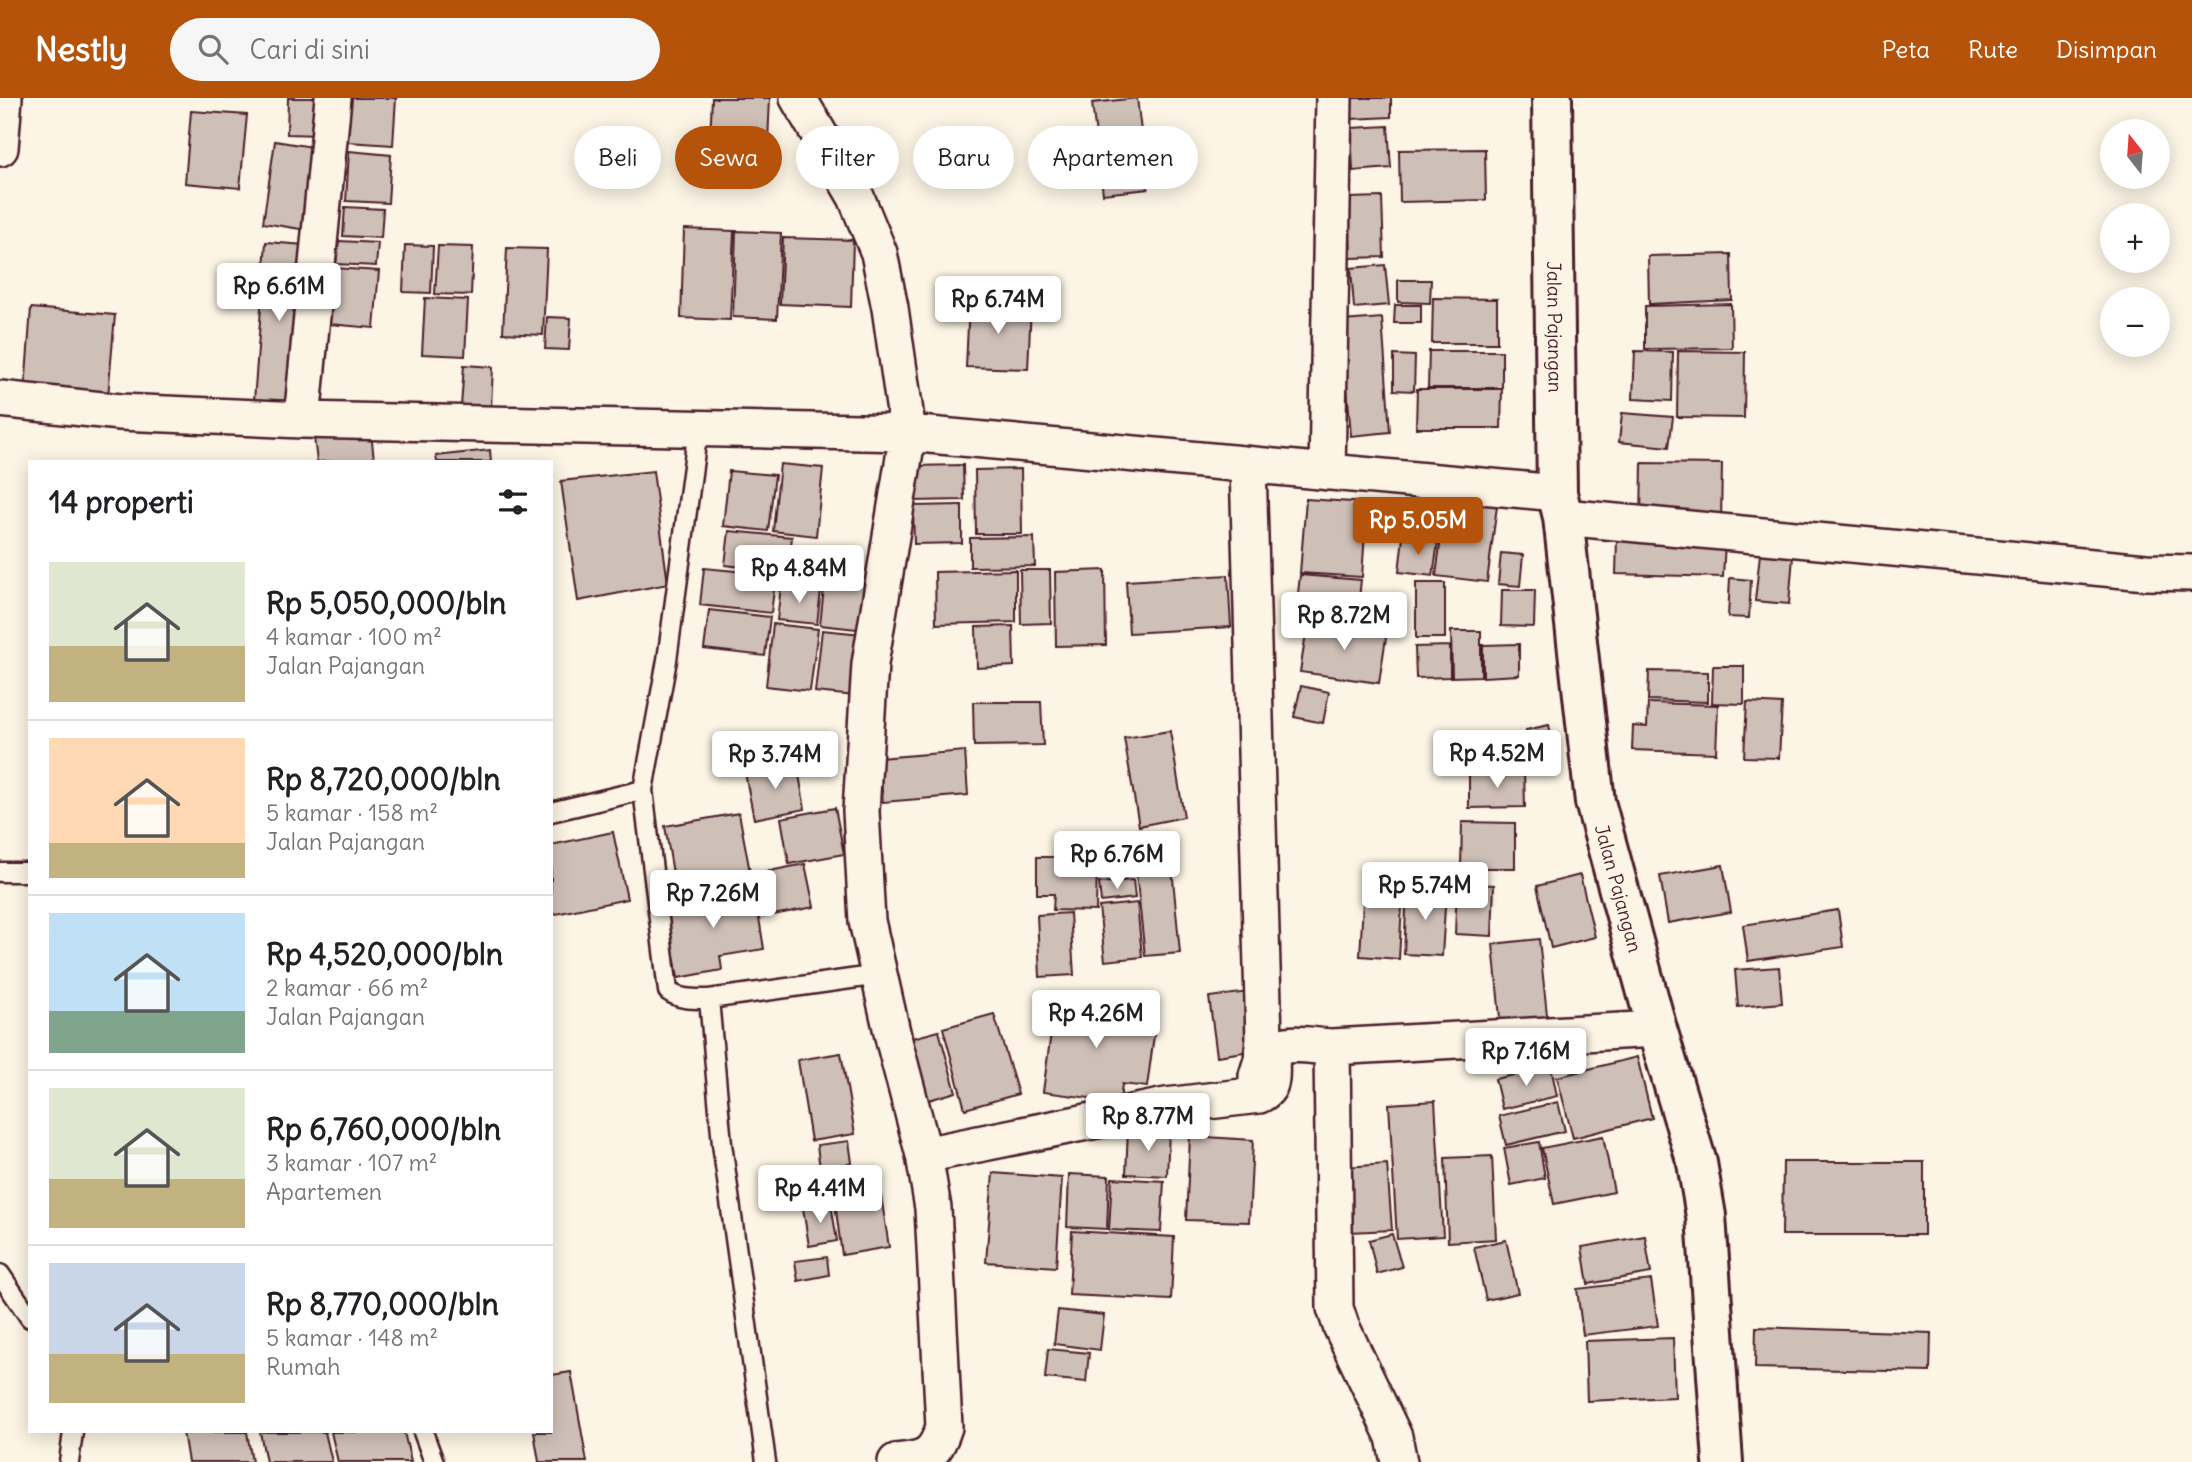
<!DOCTYPE html>
<html lang="id">
<meta charset="utf-8">
<style>
body{margin:0;font-family:Delius,sans-serif;background:#f6f6f6;color:#202124;height:100vh;display:flex;flex-direction:column;font-size:26px;white-space:nowrap}
*{box-sizing:border-box;margin:0}
p{font-size:23px;color:#757577}
.icon{flex:none;width:38px;height:38px;fill:none;stroke:currentColor;stroke-width:2;stroke-linecap:round;stroke-linejoin:round}
.map{position:relative;flex:1;overflow:hidden}
.side{position:absolute;left:28px;top:362px;width:525px;height:973px;display:flex;flex-direction:column;background:#fff;border-radius:0px;box-shadow:0 4px 18px #0003}
.side>*{flex:none}
.top-card{position:absolute;left:574px;top:28px;width:665px;height:63px;display:flex;gap:14px}
.needle{width:46px;rotate:343deg}
.tools{position:absolute;left:2100px;top:21px;display:grid;gap:14px}
.tools a{display:grid;place-items:center;width:70px;height:70px;border-radius:50%;background:#fff;box-shadow:0 4px 18px #0003;font-size:35px}
.price{position:absolute;translate:-50% -60px;padding:0 16px;border-radius:7px;background:#fff;color:#222;font-size:23px;line-height:46px;filter:drop-shadow(0 2px 4px #0008)}
.price::after{content:'';position:absolute;left:50%;top:42px;width:21px;height:16px;margin-left:-10px;background:inherit;clip-path:polygon(0 0,100% 0,50% 100%)}
.price.active{background:#b45309;color:#fff}
ul{padding:0;list-style:none}
li{display:flex;align-items:center;gap:21px;height:175px;padding:0 21px}
li+li{border-top:2px solid #e0e0e0}
li span{display:grid;place-items:center;flex:none;width:196px;height:140px;border-radius:0px;color:#555}
li>.icon{margin-inline-start:auto}
span .icon{width:84px;height:84px;fill:#fffc;stroke-width:1}
li b{font-size:30px}
h2{display:flex;justify-content:space-between;align-items:center;height:84px;padding:0 21px;font-size:30px}
.tag{padding:0 24px;border-radius:32px;background:#fff;box-shadow:0 4px 18px #0003;font-size:24px;line-height:63px}
.tag.active{background:#b45309;color:#fff}
header{display:flex;align-items:center;gap:42px;box-sizing:border-box;height:98px;padding:0 35px;background:#b45309;color:#fff}
header strong{font-size:33px}
nav{display:flex;gap:38px;margin-inline-start:auto;font-size:24px}
.search{width:490px;height:63px;background:#f6f6f6;display:flex;align-items:center;gap:18px;box-sizing:border-box;padding:0 24px;border-radius:38px;color:#757577;font-size:26px}
.map>svg:first-child{display:block}
.building{fill:#cfc0b7;stroke:#4a1f2b;stroke-width:2}
.lines{fill:none;stroke-linecap:round;stroke-linejoin:round}
.lane-casing{stroke:#4a1f2b;stroke-width:23}
.street-casing{stroke:#4a1f2b;stroke-width:40}
.secondary-casing{stroke:#4a1f2b;stroke-width:44}
.lane{stroke:#fcf5e5;stroke-width:18}
.street{stroke:#fcf5e5;stroke-width:35}
.secondary{stroke:#fcf5e5;stroke-width:38}
.labels{text-anchor:middle;dominant-baseline:central;stroke-width:6;stroke-linejoin:round;paint-order:stroke}
.street-label{font-size:19px;fill:#4a1f2b;stroke:#fcf5e5}
</style>
<header>
<strong>Nestly</strong>
<div class="search"><svg class="icon" aria-label="search" viewBox="0 0 24 24"><circle cx="10" cy="10" r="6"/><path d="M15 15l6 6"/></svg>Cari di sini</div>
<nav><a>Peta</a><a>Rute</a><a>Disimpan</a></nav>
</header>
<div class="map">
<svg width="2192" height="1364" viewBox="0 0 2192 1364">
<rect width="100%" height="100%" fill="#fcf5e5"/>
<filter id="ink" filterUnits="userSpaceOnUse"><feTurbulence type="fractalNoise" baseFrequency=".0143" numOctaves="2"/><feDisplacementMap in="SourceGraphic" scale="14" xChannelSelector="R" yChannelSelector="G"/><feConvolveMatrix kernelMatrix="1 2 1 2 8 2 1 2 1" color-interpolation-filters="sRGB"/></filter>
<g filter="url(#ink)">
<path class="building" d="M 288,0 L 320,0 L 320,37 L 287,36 Z
M 351,0 L 396,0 L 393,47 L 348,44 Z
M 712,0 L 770,0 L 768,44 L 710,42 Z
M 1137,0 L 1148,91 L 1103,96 L 1092,5 Z
M 1350,0 L 1391,0 L 1391,19 L 1351,21 Z
M 191,13 L 247,17 L 240,90 L 185,85 Z
M 1388,28 L 1391,70 L 1353,73 L 1351,30 Z
M 275,43 L 319,50 L 307,132 L 263,125 Z
M 1485,51 L 1486,102 L 1400,104 L 1399,52 Z
M 349,53 L 391,57 L 388,105 L 346,103 Z
M 1382,99 L 1384,159 L 1351,160 L 1349,100 Z
M 345,109 L 383,111 L 381,140 L 343,138 Z
M 684,131 L 734,133 L 730,222 L 681,220 Z
M 736,133 L 781,135 L 777,221 L 733,219 Z
M 783,140 L 853,142 L 851,209 L 780,206 Z
M 339,143 L 378,145 L 376,168 L 336,166 Z
M 266,144 L 305,147 L 292,306 L 254,303 Z
M 405,147 L 433,148 L 431,195 L 403,194 Z
M 438,148 L 473,149 L 471,197 L 435,196 Z
M 507,150 L 547,151 L 543,237 L 503,235 Z
M 1731,156 L 1732,202 L 1649,206 L 1648,158 Z
M 1385,167 L 1389,207 L 1354,210 L 1351,170 Z
M 333,170 L 379,173 L 374,230 L 329,226 Z
M 1398,182 L 1431,182 L 1430,205 L 1398,204 Z
M 425,200 L 468,202 L 465,258 L 422,256 Z
M 1433,200 L 1497,201 L 1497,245 L 1432,245 Z
M 969,205 L 1031,207 L 1028,271 L 966,269 Z
M 1731,206 L 1732,250 L 1645,251 L 1645,208 Z
M 1395,207 L 1421,207 L 1421,225 L 1394,225 Z
M 31,210 L 115,217 L 108,299 L 25,292 Z
M 547,219 L 571,220 L 569,252 L 545,251 Z
M 1382,220 L 1390,334 L 1351,338 L 1342,223 Z
M 1429,253 L 1502,253 L 1502,290 L 1428,290 Z
M 1635,253 L 1673,254 L 1672,303 L 1633,301 Z
M 1678,253 L 1745,254 L 1744,320 L 1677,319 Z
M 1394,257 L 1415,258 L 1414,293 L 1394,292 Z
M 464,267 L 493,269 L 491,310 L 461,309 Z
M 1417,291 L 1502,291 L 1501,330 L 1416,330 Z
M 1622,315 L 1673,319 L 1669,349 L 1619,344 Z
M 371,334 L 374,362 L 317,364 L 314,339 Z
M 490,352 L 491,364 L 437,364 L 436,358 Z
M 1642,365 L 1722,366 L 1721,424 L 1641,422 Z
M 780,366 L 823,370 L 816,438 L 773,433 Z
M 963,367 L 964,402 L 913,403 L 913,368 Z
M 1021,371 L 1022,436 L 976,436 L 975,372 Z
M 653,373 L 668,486 L 578,503 L 561,383 Z
M 729,373 L 775,377 L 768,433 L 723,428 Z
M 1306,401 L 1367,405 L 1362,479 L 1300,475 Z
M 1446,401 L 1497,408 L 1487,484 L 1436,478 Z
M 962,407 L 962,445 L 914,446 L 913,408 Z
M 729,433 L 792,439 L 788,474 L 725,467 Z
M 1034,439 L 1035,468 L 970,469 L 970,440 Z
M 1403,439 L 1438,444 L 1433,478 L 1399,474 Z
M 1617,441 L 1725,444 L 1723,479 L 1616,476 Z
M 1501,455 L 1523,457 L 1520,488 L 1498,486 Z
M 1760,456 L 1793,459 L 1789,506 L 1755,503 Z
M 704,470 L 776,477 L 771,515 L 700,507 Z
M 1016,472 L 1016,524 L 936,526 L 935,474 Z
M 1020,472 L 1050,472 L 1051,525 L 1021,526 Z
M 1105,472 L 1106,547 L 1056,548 L 1055,474 Z
M 1228,477 L 1231,529 L 1129,535 L 1126,483 Z
M 1300,477 L 1361,482 L 1357,519 L 1296,514 Z
M 1730,480 L 1751,482 L 1749,520 L 1728,519 Z
M 825,481 L 871,486 L 866,532 L 820,527 Z
M 1416,485 L 1445,485 L 1445,540 L 1416,540 Z
M 781,488 L 821,492 L 817,526 L 777,522 Z
M 1502,492 L 1535,492 L 1534,529 L 1501,528 Z
M 709,512 L 770,519 L 765,558 L 704,551 Z
M 1308,522 L 1387,533 L 1379,585 L 1300,574 Z
M 773,526 L 818,531 L 810,593 L 766,588 Z
M 1013,528 L 1014,568 L 977,570 L 976,529 Z
M 822,532 L 862,536 L 855,598 L 815,594 Z
M 1451,533 L 1481,533 L 1481,578 L 1452,579 Z
M 1519,546 L 1519,577 L 1483,579 L 1483,547 Z
M 1450,548 L 1450,579 L 1416,580 L 1415,549 Z
M 1713,568 L 1744,568 L 1744,606 L 1712,605 Z
M 1649,573 L 1708,574 L 1708,604 L 1648,602 Z
M 1301,588 L 1329,594 L 1323,625 L 1294,619 Z
M 973,604 L 1041,604 L 1043,647 L 974,648 Z
M 1747,604 L 1782,606 L 1779,660 L 1744,659 Z
M 1648,605 L 1718,607 L 1716,655 L 1632,652 L 1633,628 L 1647,629 Z
M 1549,627 L 1555,656 L 1533,661 L 1526,632 Z
M 1170,633 L 1184,719 L 1139,728 L 1124,640 Z
M 965,653 L 968,697 L 883,704 L 879,660 Z
M 797,665 L 805,711 L 754,721 L 745,675 Z
M 1524,673 L 1525,709 L 1469,710 L 1469,675 Z
M 835,710 L 844,756 L 789,766 L 781,720 Z
M 739,715 L 752,785 L 677,799 L 665,728 Z
M 1462,724 L 1515,725 L 1515,770 L 1461,770 Z
M 613,734 L 627,801 L 551,817 L 551,747 Z
M 1128,744 L 1131,777 L 1103,780 L 1099,747 Z
M 1037,759 L 1097,759 L 1096,813 L 1053,812 L 1054,796 L 1037,796 Z
M 805,766 L 814,809 L 763,819 L 754,776 Z
M 1723,767 L 1731,814 L 1668,825 L 1660,778 Z
M 1172,770 L 1180,855 L 1145,858 L 1136,774 Z
M 1580,777 L 1595,839 L 1551,850 L 1537,788 Z
M 1133,782 L 1135,800 L 1101,804 L 1099,785 Z
M 1457,785 L 1494,787 L 1492,838 L 1455,836 Z
M 1364,786 L 1403,788 L 1399,861 L 1360,858 Z
M 754,789 L 764,851 L 720,858 L 722,872 L 678,880 L 665,805 Z
M 1407,791 L 1446,793 L 1442,858 L 1404,856 Z
M 1137,805 L 1142,859 L 1105,863 L 1099,809 Z
M 1838,812 L 1843,849 L 1748,863 L 1743,827 Z
M 1070,815 L 1074,877 L 1040,879 L 1037,817 Z
M 1539,841 L 1548,926 L 1501,931 L 1493,846 Z
M 1779,869 L 1782,905 L 1738,909 L 1735,872 Z
M 1249,894 L 1257,952 L 1217,958 L 1209,899 Z
M 1056,897 L 1133,906 L 1130,927 L 1155,930 L 1147,989 L 1122,986 L 1120,1004 L 1043,994 Z
M 994,916 L 1018,996 L 965,1011 L 943,930 Z
M 939,933 L 956,994 L 922,1004 L 905,942 Z
M 841,955 L 855,1036 L 811,1043 L 798,962 Z
M 1637,959 L 1652,1020 L 1573,1040 L 1557,979 Z
M 1551,969 L 1557,998 L 1502,1011 L 1495,981 Z
M 1435,1003 L 1443,1138 L 1397,1141 L 1389,1006 Z
M 1558,1004 L 1565,1033 L 1506,1047 L 1499,1018 Z
M 1128,1031 L 1169,1033 L 1167,1078 L 1126,1076 Z
M 1190,1038 L 1253,1042 L 1249,1124 L 1186,1122 Z
M 1603,1038 L 1614,1094 L 1554,1106 L 1542,1050 Z
M 849,1043 L 852,1065 L 820,1071 L 817,1047 Z
M 1539,1044 L 1545,1080 L 1511,1087 L 1504,1050 Z
M 1492,1058 L 1496,1141 L 1448,1144 L 1445,1060 Z
M 1783,1064 L 1924,1064 L 1924,1137 L 1782,1137 Z
M 1387,1066 L 1392,1132 L 1350,1134 L 1345,1069 Z
M 848,1072 L 853,1098 L 805,1106 L 801,1079 Z
M 993,1075 L 1062,1080 L 1056,1169 L 986,1164 Z
M 1069,1076 L 1109,1078 L 1107,1131 L 1067,1129 Z
M 1112,1080 L 1164,1083 L 1161,1134 L 1109,1132 Z
M 881,1098 L 889,1149 L 842,1157 L 835,1105 Z
M 831,1106 L 837,1143 L 809,1148 L 803,1110 Z
M 1072,1133 L 1174,1139 L 1171,1202 L 1069,1197 Z
M 1392,1136 L 1402,1169 L 1377,1176 L 1369,1142 Z
M 1645,1138 L 1651,1175 L 1588,1186 L 1582,1149 Z
M 1506,1142 L 1518,1195 L 1486,1202 L 1474,1149 Z
M 827,1159 L 829,1177 L 798,1183 L 795,1163 Z
M 1651,1182 L 1658,1228 L 1583,1237 L 1577,1191 Z
M 1058,1212 L 1104,1217 L 1100,1252 L 1054,1246 Z
M 1756,1229 L 1931,1235 L 1930,1274 L 1755,1270 Z
M 1673,1240 L 1675,1299 L 1587,1303 L 1585,1243 Z
M 1048,1251 L 1089,1255 L 1086,1284 L 1045,1280 Z
M 571,1274 L 587,1364 L 539,1364 L 534,1334 L 551,1334 L 551,1277 Z
M 183,1334 L 247,1334 L 252,1364 L 188,1364 Z
M 260,1334 L 325,1334 L 332,1364 L 266,1364 Z
M 331,1334 L 404,1334 L 411,1364 L 338,1364 Z"/>
<g class="lines">
<g class="lane-casing">
<path id="lane" d="M 698,331 L 667,562 L 643,692 L 668,893 C 680,902 694,901 709,901 L 879,877
M 551,714 L 643,692
M 0,774 L 30,774
M 709,901 L 722,1046 L 766,1364
M 0,1176 L 30,1220
M 423,1334 L 434,1364
M 69,1364 L 73,1334"/>
</g>
<g class="street-casing">
<path id="street" d="M 798,0 L 856,99 L 879,155 L 890,210 L 908,335 L 870,566 L 861,713 L 867,823 L 894,943 L 924,1057 L 933,1110 L 944,1329 C 934,1359 925,1361 896,1364
M 0,50 L 4,0
M 0,301 L 120,314 L 302,322 L 908,335 L 1557,395
M 302,322 L 333,0
M 1248,367 L 1264,941 L 1262,962 L 1257,978
M 1327,374 L 1334,0
M 1563,419 L 2146,474 L 2192,475
M 1332,949 L 1335,1210 L 1341,1228 L 1394,1339 L 1399,1364
M 924,1057 L 1166,1008 L 1259,997 C 1283,987 1261,958 1280,949 C 1294,943 1317,949 1332,949 L 1657,931"/>
</g>
<g class="secondary-casing">
<g id="secondary">
<path id="s1" d="M 1552,0 L 1557,395 L 1563,419 L 1595,704 L 1657,931 L 1697,1065 L 1706,1118 L 1723,1364"/>
</g>
</g>
<use href="#lane" class="lane"/>
<use href="#street" class="street"/>
<use href="#secondary" class="secondary"/>
</g>
</g>
<g class="labels">
<g class="street-label">
<text stroke="none"><textPath href="#s1" startOffset="229">Jalan Pajangan</textPath></text>
<text stroke="none"><textPath href="#s1" startOffset="796">Jalan Pajangan</textPath></text>
</g>
</g>
</svg>
<div class="tools">
<a><svg class="needle" viewBox="-14 -14 28 28"><path d="M0-13l5 13h-10z" fill="#e53935"/><path d="M0 13l5-13h-10z" fill="#757577"/></svg></a>
<a>+</a>
<a>−</a>
</div>
<b class="price" style="left:279px;top:225px">Rp 6.61M</b>
<b class="price" style="left:998px;top:238px">Rp 6.74M</b>
<b class="price active" style="left:1418px;top:459px">Rp 5.05M</b>
<b class="price" style="left:799px;top:507px">Rp 4.84M</b>
<b class="price" style="left:1344px;top:554px">Rp 8.72M</b>
<b class="price" style="left:1497px;top:692px">Rp 4.52M</b>
<b class="price" style="left:775px;top:693px">Rp 3.74M</b>
<b class="price" style="left:1117px;top:793px">Rp 6.76M</b>
<b class="price" style="left:1425px;top:824px">Rp 5.74M</b>
<b class="price" style="left:713px;top:832px">Rp 7.26M</b>
<b class="price" style="left:1096px;top:952px">Rp 4.26M</b>
<b class="price" style="left:1526px;top:990px">Rp 7.16M</b>
<b class="price" style="left:1148px;top:1055px">Rp 8.77M</b>
<b class="price" style="left:820px;top:1127px">Rp 4.41M</b>
<div class="top-card">
<a class="tag">Beli</a>
<a class="tag active">Sewa</a>
<a class="tag">Filter</a>
<a class="tag">Baru</a>
<a class="tag">Apartemen</a>
</div>
<section class="side">
<h2>14 properti<svg class="icon" aria-label="filters" viewBox="0 0 24 24"><path d="M4 7h16M4 17h16"/><circle cx="9" cy="7" r="2"/><circle cx="15" cy="17" r="2"/></svg></h2>
<ul>
<li><span style="background:linear-gradient(#dfe7d0 60%,#c2b280 0)"><svg class="icon" aria-label="home" viewBox="0 0 24 24"><path d="M3 11l9-7 9 7M6 9v11h12V9"/></svg></span><div><b>Rp 5,050,000/bln</b><p>4 kamar · 100 m²</p><p>Jalan Pajangan</p></div></li>
<li><span style="background:linear-gradient(#ffd9b3 75%,#c2b280 0)"><svg class="icon" aria-label="home" viewBox="0 0 24 24"><path d="M3 11l9-7 9 7M6 9v11h12V9"/></svg></span><div><b>Rp 8,720,000/bln</b><p>5 kamar · 158 m²</p><p>Jalan Pajangan</p></div></li>
<li><span style="background:linear-gradient(#bfe0f5 70%,#7fa58c 0)"><svg class="icon" aria-label="home" viewBox="0 0 24 24"><path d="M3 11l9-7 9 7M6 9v11h12V9"/></svg></span><div><b>Rp 4,520,000/bln</b><p>2 kamar · 66 m²</p><p>Jalan Pajangan</p></div></li>
<li><span style="background:linear-gradient(#dfe7d0 65%,#c2b280 0)"><svg class="icon" aria-label="home" viewBox="0 0 24 24"><path d="M3 11l9-7 9 7M6 9v11h12V9"/></svg></span><div><b>Rp 6,760,000/bln</b><p>3 kamar · 107 m²</p><p>Apartemen</p></div></li>
<li><span style="background:linear-gradient(#c9d6e8 65%,#c2b280 0)"><svg class="icon" aria-label="home" viewBox="0 0 24 24"><path d="M3 11l9-7 9 7M6 9v11h12V9"/></svg></span><div><b>Rp 8,770,000/bln</b><p>5 kamar · 148 m²</p><p>Rumah</p></div></li>
</ul>
</section>
</div>
